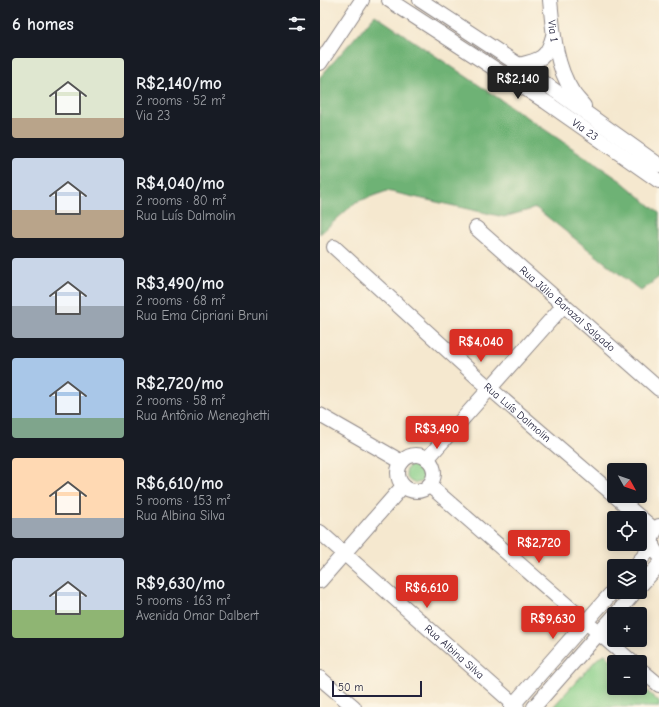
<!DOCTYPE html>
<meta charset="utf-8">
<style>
body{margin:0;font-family:"Comic Neue",sans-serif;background:#242831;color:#f1f3f6;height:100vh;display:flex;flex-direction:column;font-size:15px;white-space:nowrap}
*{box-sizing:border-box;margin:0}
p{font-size:13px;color:#9ea1a6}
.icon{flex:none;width:22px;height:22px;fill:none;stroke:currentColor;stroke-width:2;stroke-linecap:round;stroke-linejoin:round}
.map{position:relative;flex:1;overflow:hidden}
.drawer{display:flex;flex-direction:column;background:#171b24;width:320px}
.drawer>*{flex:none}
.needle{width:26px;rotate:130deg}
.fabs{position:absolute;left:287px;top:463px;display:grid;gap:8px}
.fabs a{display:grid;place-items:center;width:40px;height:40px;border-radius:4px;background:#171b24;box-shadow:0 2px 10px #0003;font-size:20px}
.scale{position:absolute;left:12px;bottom:10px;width:90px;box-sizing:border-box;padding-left:4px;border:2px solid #22223b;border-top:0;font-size:11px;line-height:14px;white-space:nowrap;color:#22223b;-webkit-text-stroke:3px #fcf5e5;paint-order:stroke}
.price{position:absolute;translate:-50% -34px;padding:0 9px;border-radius:4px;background:#d93025;color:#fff;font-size:13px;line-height:26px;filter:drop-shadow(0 1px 2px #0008)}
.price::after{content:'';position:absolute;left:50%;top:24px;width:12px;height:9px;margin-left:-6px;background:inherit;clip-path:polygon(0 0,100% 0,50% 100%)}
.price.on{background:#222;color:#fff}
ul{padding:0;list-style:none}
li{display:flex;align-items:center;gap:12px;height:100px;padding:0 12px}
li span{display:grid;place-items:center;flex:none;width:112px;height:80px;border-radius:4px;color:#555}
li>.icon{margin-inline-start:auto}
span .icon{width:48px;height:48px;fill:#fffc;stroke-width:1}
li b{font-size:17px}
h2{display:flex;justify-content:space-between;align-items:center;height:48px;padding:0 12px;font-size:17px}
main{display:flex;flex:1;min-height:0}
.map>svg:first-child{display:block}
.green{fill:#89cf89;stroke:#567862}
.forest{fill:#6eb275;stroke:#486a58}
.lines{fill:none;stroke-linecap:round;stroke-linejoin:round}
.minor-casing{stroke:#8c8585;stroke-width:16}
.minor{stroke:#fff;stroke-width:14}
.labels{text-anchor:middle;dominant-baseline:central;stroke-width:4;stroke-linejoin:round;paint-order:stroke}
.street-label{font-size:11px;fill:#22223b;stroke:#fcf5e5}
</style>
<main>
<section class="drawer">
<h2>6 homes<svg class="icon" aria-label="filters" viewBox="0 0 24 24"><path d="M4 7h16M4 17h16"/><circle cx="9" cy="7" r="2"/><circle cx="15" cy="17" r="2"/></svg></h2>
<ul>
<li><span style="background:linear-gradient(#dfe7d0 75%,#b9a48a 0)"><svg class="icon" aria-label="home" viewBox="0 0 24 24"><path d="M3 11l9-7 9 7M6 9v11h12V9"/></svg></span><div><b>R$2,140/mo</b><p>2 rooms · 52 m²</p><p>Via 23</p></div></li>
<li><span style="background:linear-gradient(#c9d6e8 65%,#b9a48a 0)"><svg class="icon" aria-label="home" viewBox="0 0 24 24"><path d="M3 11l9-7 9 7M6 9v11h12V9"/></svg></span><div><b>R$4,040/mo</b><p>2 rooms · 80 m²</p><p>Rua Luís Dalmolin</p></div></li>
<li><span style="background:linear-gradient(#c9d6e8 60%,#9aa5b1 0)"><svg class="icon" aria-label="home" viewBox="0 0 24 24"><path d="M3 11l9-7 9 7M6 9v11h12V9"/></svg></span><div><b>R$3,490/mo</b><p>2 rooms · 68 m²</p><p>Rua Ema Cipriani Bruni</p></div></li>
<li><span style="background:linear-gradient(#a9c7e8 75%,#7fa58c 0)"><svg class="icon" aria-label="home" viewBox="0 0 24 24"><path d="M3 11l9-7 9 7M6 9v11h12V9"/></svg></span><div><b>R$2,720/mo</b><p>2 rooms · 58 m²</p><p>Rua Antônio Meneghetti</p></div></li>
<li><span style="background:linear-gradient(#ffd9b3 75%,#9aa5b1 0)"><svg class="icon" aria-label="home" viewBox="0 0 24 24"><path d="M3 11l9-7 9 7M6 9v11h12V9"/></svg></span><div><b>R$6,610/mo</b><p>5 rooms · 153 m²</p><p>Rua Albina Silva</p></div></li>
<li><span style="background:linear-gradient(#c9d6e8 65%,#8fb573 0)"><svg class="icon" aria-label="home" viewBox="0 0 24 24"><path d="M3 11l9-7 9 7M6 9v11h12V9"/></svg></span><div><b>R$9,630/mo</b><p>5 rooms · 163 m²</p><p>Avenida Omar Dalbert</p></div></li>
</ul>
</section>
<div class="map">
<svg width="339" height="707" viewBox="0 0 339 707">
<rect width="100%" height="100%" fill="#fcf5e5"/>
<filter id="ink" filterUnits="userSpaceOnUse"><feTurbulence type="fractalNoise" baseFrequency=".025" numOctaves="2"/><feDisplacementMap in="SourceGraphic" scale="8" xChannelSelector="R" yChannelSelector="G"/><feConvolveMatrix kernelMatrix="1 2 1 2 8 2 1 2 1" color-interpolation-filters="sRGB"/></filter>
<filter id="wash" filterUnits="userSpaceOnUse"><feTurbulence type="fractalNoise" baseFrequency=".012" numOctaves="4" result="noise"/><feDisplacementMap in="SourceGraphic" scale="16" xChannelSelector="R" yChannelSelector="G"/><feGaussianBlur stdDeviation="0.9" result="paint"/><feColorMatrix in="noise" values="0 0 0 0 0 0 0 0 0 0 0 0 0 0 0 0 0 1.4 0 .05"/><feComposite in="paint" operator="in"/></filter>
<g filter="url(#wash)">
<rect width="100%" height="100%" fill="#f5e8cf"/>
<path class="green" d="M86 473a10 10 0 1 1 20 0a10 10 0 1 1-20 0Z
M 285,654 L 294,663 L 294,688 L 320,688 L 320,685 L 339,702 L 339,707 L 233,707 L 277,659 Z"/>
<path class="forest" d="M 55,15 L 301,181 L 339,213 L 339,277 L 321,291 L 216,208 L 184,217 L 67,191 L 36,202 L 0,234 L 0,77 Z"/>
</g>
<g filter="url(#ink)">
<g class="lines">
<g class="minor-casing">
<g id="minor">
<path id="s1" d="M 69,0 L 226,102 L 339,181"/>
<path d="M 100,0 L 199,65 L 339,165"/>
<path id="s2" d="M 230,0 C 233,30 235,65 252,91 C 255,96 260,101 264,106"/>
<path d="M 0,63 L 42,0"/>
<path d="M 199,65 C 221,60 227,58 233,36"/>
<path id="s3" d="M 156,228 L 339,389"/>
<path id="s4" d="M 14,247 L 159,379 L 294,495"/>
<path d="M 0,415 L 82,462"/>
<circle cx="96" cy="473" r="18"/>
<path d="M 107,459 L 244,305"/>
<path d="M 109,485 L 312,662"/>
<path d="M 295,496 L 335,530"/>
<path d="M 339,526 C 330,535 329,547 339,555"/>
<path id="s5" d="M 0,532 L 197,707"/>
<path d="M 315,566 L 332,547"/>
<path d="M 0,581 L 83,486"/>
<path d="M 320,586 L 339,565"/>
<path d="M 296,614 L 315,592"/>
<path d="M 320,669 L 339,685"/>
<path d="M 0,678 L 34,707"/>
<path d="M 191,707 L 294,590"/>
<path d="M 214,707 L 294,616"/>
</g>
</g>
<use href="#minor" class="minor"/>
</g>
</g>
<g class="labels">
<g class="street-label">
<text stroke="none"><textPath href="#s2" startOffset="31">Via 1</textPath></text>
<text stroke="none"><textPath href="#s1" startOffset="235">Via 23</textPath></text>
<text stroke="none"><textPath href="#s3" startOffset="122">Rua Júlio Barazal Salgado</textPath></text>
<text stroke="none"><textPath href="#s4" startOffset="247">Rua Luís Dalmolin</textPath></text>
<text stroke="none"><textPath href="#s5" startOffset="180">Rua Albina Silva</textPath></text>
</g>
</g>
</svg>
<div class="fabs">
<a><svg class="needle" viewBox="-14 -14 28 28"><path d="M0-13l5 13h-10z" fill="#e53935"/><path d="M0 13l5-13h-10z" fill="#9ea1a6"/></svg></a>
<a><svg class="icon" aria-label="locate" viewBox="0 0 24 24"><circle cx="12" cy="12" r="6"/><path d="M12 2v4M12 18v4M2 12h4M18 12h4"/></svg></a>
<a><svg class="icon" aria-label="layers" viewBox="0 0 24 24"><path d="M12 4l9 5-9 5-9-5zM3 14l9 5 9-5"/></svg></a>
<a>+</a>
<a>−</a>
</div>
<div class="scale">50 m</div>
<b class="price on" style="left:198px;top:100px">R$2,140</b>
<b class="price" style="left:161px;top:363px">R$4,040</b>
<b class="price" style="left:117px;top:450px">R$3,490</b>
<b class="price" style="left:219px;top:564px">R$2,720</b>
<b class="price" style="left:107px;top:609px">R$6,610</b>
<b class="price" style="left:233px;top:640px">R$9,630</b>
</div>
</main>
